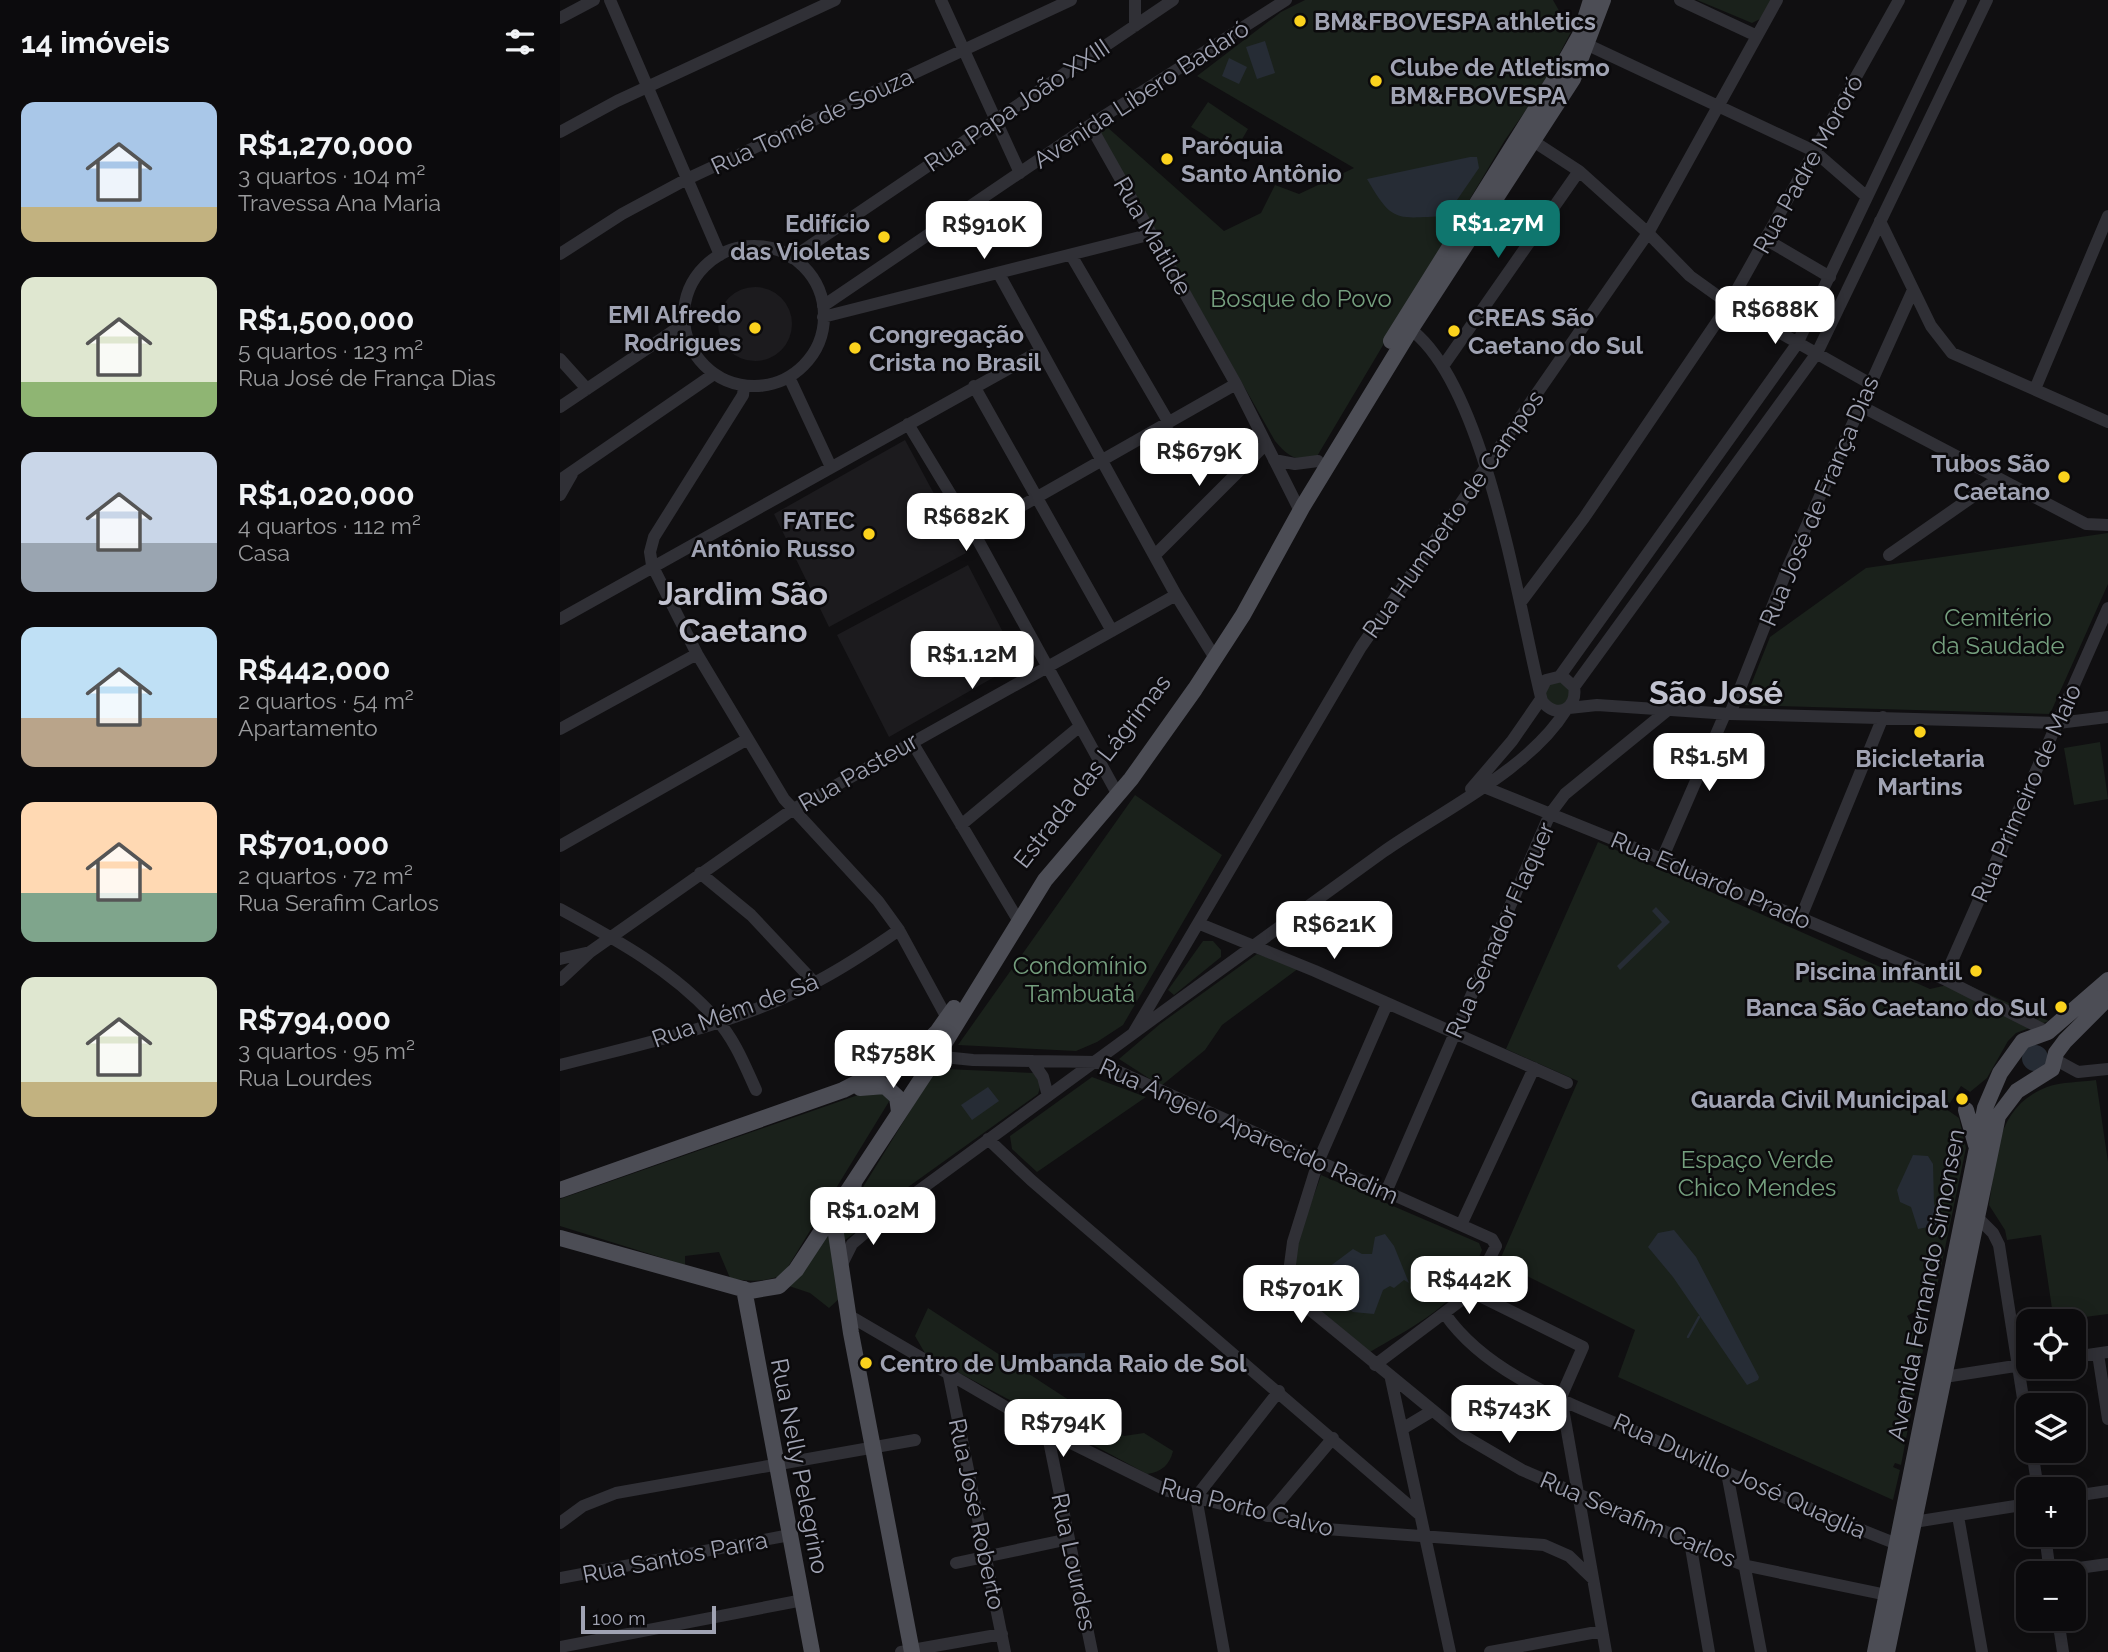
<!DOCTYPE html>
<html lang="pt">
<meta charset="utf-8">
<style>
body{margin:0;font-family:Raleway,sans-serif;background:#151416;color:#f1f3f6;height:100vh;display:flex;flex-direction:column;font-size:26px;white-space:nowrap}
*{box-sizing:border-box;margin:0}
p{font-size:23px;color:#9a9b9d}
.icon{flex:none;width:38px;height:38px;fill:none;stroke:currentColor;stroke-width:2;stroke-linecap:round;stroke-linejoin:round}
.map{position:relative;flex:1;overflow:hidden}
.side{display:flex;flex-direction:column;background:#0c0b0d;width:560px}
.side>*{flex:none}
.controls{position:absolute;left:1456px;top:1309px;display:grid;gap:14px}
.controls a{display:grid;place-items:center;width:70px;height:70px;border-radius:14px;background:#0c0b0d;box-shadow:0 4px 18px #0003,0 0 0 2px #2c2b2e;font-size:35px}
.scale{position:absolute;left:21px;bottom:18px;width:135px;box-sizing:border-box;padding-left:7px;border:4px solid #a0a3b3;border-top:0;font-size:19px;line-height:24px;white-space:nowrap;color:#a0a3b3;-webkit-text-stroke:5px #0b0a0c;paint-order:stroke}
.price{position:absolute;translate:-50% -60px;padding:0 16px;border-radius:14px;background:#fff;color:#222;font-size:23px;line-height:46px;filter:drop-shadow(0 2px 4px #0008)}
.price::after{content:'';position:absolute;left:50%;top:42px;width:21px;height:16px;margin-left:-10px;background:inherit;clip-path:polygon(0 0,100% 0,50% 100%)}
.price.selected{background:#0f766e;color:#fff}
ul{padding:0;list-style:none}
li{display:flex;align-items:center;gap:21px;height:175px;padding:0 21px}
li span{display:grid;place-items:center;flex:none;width:196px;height:140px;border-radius:14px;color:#555}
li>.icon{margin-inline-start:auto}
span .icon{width:84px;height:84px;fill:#fffc;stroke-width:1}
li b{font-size:30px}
h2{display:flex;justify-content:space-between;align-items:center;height:84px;padding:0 21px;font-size:30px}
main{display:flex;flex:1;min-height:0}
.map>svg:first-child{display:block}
.built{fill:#1c1b1e}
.green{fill:#1a211b}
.water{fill:#262c35}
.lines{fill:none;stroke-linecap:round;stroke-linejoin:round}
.stream{stroke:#262c35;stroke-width:2.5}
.minor{stroke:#303036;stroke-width:12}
.major{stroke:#4c4d55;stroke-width:16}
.poi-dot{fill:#fbd21d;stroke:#0b0a0c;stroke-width:2.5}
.labels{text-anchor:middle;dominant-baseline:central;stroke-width:5;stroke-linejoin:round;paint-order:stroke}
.poi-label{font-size:24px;font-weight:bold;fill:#a0a3b3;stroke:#0b0a0c;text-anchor:end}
.street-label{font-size:24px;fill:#a0a3b3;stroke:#0b0a0c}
.park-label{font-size:24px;fill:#759f7e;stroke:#0b0a0c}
.district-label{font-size:32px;font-weight:bold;fill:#c1c2cf;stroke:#0b0a0c}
</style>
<main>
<section class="side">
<h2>14 imóveis<svg class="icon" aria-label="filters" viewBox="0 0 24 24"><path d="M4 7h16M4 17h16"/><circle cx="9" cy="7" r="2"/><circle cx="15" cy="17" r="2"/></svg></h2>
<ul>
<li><span style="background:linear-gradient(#a9c7e8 75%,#c2b280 0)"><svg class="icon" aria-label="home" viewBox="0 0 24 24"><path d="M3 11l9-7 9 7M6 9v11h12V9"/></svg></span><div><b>R$1,270,000</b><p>3 quartos · 104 m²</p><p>Travessa Ana Maria</p></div></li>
<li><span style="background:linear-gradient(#dfe7d0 75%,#8fb573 0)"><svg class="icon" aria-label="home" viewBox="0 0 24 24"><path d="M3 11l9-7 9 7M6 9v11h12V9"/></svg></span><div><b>R$1,500,000</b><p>5 quartos · 123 m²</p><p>Rua José de França Dias</p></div></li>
<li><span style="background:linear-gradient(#c9d6e8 65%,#9aa5b1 0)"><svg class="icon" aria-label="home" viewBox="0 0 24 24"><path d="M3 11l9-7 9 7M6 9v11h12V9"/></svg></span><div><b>R$1,020,000</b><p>4 quartos · 112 m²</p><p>Casa</p></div></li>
<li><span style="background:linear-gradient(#bfe0f5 65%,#b9a48a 0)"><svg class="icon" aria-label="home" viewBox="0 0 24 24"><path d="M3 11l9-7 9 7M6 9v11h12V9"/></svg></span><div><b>R$442,000</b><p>2 quartos · 54 m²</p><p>Apartamento</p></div></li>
<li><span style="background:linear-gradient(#ffd9b3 65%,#7fa58c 0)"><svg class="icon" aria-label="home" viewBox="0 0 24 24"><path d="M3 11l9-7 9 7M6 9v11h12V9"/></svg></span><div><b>R$701,000</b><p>2 quartos · 72 m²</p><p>Rua Serafim Carlos</p></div></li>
<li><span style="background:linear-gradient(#dfe7d0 75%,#c2b280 0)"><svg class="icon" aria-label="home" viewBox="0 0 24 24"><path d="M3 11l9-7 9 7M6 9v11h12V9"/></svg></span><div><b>R$794,000</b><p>3 quartos · 95 m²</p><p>Rua Lourdes</p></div></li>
</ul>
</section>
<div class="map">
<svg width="1548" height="1652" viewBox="0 0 1548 1652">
<rect width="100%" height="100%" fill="#100f11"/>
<path class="built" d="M158 324a37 37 0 1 1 74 0a37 37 0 1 1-74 0Z
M 345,440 L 406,553 L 269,627 L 214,514 Z
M 408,565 L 459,663 L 329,737 L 277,635 Z"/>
<path class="green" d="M 745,0 L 993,0 L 1011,32 L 982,87 L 945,140 L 756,458 C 735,462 728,456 715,441 L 539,131 L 546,126 L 664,231 L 701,213 L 715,185 L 739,194 L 794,168 L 637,76 L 721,12 Z
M 1137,0 L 1212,0 L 1202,18 L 1192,23 Z
M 648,102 L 688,129 L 674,153 L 631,127 Z
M 1548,533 L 1548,584 L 1490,714 L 1183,705 L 1210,637 L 1306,568 Z
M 993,680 L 1009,685 L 1011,698 L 1000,707 L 987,702 L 985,690 Z
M 1540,742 L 1548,799 L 1514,805 L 1504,748 Z
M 575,795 L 662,855 L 563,1025 L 537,1042 L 516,1051 L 398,1045 Z
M 1038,842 L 1370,989 L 1383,986 L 1392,978 L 1489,1021 L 1456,1033 L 1448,1041 L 1427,1078 L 1410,1092 L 1401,1086 L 1386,1109 L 1399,1118 L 1406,1148 L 1376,1291 L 1370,1303 L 1347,1316 L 1363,1350 L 1341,1465 L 1335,1463 L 1333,1467 L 1340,1470 L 1333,1500 L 1058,1377 L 1075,1330 L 939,1262 L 1018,1081 L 946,1049 Z
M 643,941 L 653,941 L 661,950 L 661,957 L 614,995 L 608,990 Z
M 697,954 L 739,968 L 662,1025 L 645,1050 L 601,1086 L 559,1059 L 600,1024 Z
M 386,1069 L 473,1073 C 479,1079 482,1085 478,1094 L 316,1210 L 305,1209 L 299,1199 L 300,1192 L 374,1072 Z
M 532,1077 L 586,1097 L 477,1172 L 452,1149 L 450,1136 Z
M 1536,1080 L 1548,1162 L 1548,1314 L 1502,1320 L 1500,1314 L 1493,1315 L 1481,1235 L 1447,1240 L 1445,1230 L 1429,1205 C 1437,1158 1434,1108 1487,1087 C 1501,1082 1521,1082 1536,1080 Z
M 321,1087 L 333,1095 L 223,1275 C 204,1282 190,1282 170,1278 L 159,1252 L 125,1256 L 125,1265 L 0,1226 L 0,1199 Z
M 761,1175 L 919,1243 L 922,1250 C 901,1304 857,1324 810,1352 C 794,1339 757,1315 746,1300 C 720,1265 750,1211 761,1175 Z
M 285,1205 L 294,1219 L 304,1225 L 284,1241 L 279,1221 Z
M 270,1228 L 280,1298 L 269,1308 L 250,1293 L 226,1285 Z
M 368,1308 L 564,1436 L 584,1433 L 613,1451 C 610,1464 602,1472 587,1474 L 366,1355 L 355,1336 Z"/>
<path class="water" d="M 705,41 L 715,73 L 697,79 L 686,47 Z
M 669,58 L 687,67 L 679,84 L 662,76 Z
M 910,157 L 917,157 L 919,168 L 886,216 C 836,218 833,224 807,179 Z
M 1096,907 L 1110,922 L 1060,970 L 1057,966 L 1102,922 L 1092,911 Z
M1462 1058a13 13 0 1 1 26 0a13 13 0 1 1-26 0Z
M 428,1087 L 439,1101 L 412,1120 L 401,1105 Z
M 1353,1155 L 1368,1156 L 1373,1164 L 1374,1204 L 1380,1218 L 1378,1225 L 1358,1229 L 1351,1207 L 1340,1202 L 1337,1190 Z
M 1114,1230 L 1136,1257 L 1199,1377 L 1198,1380 L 1187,1385 L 1113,1277 L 1088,1247 L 1098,1233 Z
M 825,1234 L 834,1246 L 849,1283 L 844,1280 L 834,1288 L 830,1286 L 823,1290 L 814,1314 L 793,1312 L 779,1303 L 781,1284 L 769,1267 L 793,1249 L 802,1254 L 812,1254 L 815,1237 Z
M 525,1353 L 525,1371 L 493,1372 L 493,1354 Z"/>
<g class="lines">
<path class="stream" d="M 1128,1337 L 1139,1317"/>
<path class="minor" d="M 50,0 L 160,255
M 381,0 L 460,173
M 1120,0 L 1197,36
M 0,18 L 34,0
M 575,26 L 575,0
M 1028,45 L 1254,151 L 1307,197
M 530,125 L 676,384 L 740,511
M 0,132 L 57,101 L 275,0
M 973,141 L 1019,171 L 1088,233 L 1130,276 L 1169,304 L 1309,383
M 1320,221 L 1371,326 L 1392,353 L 1548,422
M 1207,240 L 1270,277
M124 316a70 70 0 1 1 140 0a70 70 0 1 1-140 0Z
M 0,254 L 62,214 L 127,179 L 511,0
M 511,255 L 609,423
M 232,258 L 613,0
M 439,274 L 616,595 L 655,658
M 263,306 L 530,125 L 726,0
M 263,317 L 592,234
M 844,325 C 925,373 959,612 982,701 C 996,720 1018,709 1014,687 L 1002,676 L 986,680 L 980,692
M 0,359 L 27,389
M 883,366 L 1019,171
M 229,377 L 270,465
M 184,386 L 183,395 L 94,537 L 90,552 L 92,565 L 137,654 L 224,799 L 318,901 L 339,930 L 387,1018
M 414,386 L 552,631
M 1475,389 L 1548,216
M 1299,405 L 1526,524 L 1548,525
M 0,407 L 125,323
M 348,424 L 414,533 L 558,795
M 714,460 L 735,464 L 758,461
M 0,480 L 154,374
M 0,495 L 12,474
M 414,533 L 676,384
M 595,555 L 706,444
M 1329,555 L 1438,479
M 961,602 L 1024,518 L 1169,304 L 1339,0
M 0,619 L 480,351
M 1000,676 L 1237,344 L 1401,0
M 1014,687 L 1257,353 L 1427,0
M 1009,708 L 1037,705 L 1170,714 L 1498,723 L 1548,717
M 1170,714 L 1228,567 L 1353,290
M 0,729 L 137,654
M 352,742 L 458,920
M 919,785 L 1102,859 L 1384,979 L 1488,1032
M 911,789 L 952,741 L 981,699
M 401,825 L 519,727
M 0,846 L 186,740
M 1102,859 L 1165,714
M 140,873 L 191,915 L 255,983
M 0,909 C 57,940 114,971 157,1020 C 175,1040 185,1066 196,1090
M 1241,917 L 1323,717
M 640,924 L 755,971 L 1007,1083
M 0,959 L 30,952
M 1384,979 L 1548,608
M 0,980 L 30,952 L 232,810 L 616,595
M 827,1004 L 758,1162 L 733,1242 L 729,1272 L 742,1303 L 904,1436 L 962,1470 L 1183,1565 L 1327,1595
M 574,1032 L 801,647 L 1088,233 L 1217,0
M 354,1054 L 413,1060 L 537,1062 L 932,1239 L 936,1246 L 912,1292 L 815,1365
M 1496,1060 L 1518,1072 L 1548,1069
M 472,1061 L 483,1077 L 488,1096
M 0,1065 C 89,1042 187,1022 267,976 C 292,962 316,946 339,930
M 428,1139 L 471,1180 L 860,1515
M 826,1192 L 990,814 L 1005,794 L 1109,709
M 1417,1217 L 1433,1233 L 1439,1245 L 1468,1430
M 901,1225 L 974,1068
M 280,1268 L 292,1244 L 327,1214 C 492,1092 657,972 823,852 C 881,811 969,770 1006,710
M 912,1292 L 1023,1347 L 1001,1397 L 1046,1652
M 885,1314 C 931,1380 1022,1407 1092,1439 C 1173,1475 1254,1512 1337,1544
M 288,1315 L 487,1431 L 608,1491 L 766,1529 L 984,1545 L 1009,1556 L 1033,1579
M 1538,1354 L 1548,1419
M 1514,1357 L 1548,1352
M 389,1376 L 445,1652
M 1378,1378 L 1468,1364
M 831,1379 L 890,1652
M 842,1429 L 872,1411
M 487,1431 L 532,1652
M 1472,1451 L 1478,1489
M 1167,1473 L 1201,1652
M 1514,1496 L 1548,1491
M 707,1516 L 773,1438
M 1398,1516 L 1422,1652
M 1354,1522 L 1468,1504
M 0,1523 L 23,1506 L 56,1493 L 355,1440
M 1485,1535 L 1490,1573
M 1130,1542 L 1149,1652
M 396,1563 L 509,1539
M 1490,1572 L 1548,1564
M 0,1578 L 230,1535
M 1498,1619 L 1503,1652
M 0,1647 L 243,1600
M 341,1652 L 442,1634
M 664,1652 L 636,1497 L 719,1391
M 930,1652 L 1042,1631"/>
<path class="major" d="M 831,341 L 999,72 L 1020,35 L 1031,0
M 300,1088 L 325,1086 L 337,1097 L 339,1112
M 1406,1110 L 1416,1145
M 294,1183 L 291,1200 L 298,1214 L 312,1217 L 327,1214
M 0,1190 L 283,1090 L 354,1054 L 377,1032 L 394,1008
M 273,1214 L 291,1333 L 352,1652
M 0,1238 L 190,1291 L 219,1286 L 236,1270 L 376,1057 L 485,880 L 571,779 L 635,689 L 683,615 L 743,506 L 851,329 L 1013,79 L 1043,0
M 184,1289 L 252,1652
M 1315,1652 L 1425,1108 L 1440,1073 L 1463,1041 L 1488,1032 L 1548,980
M 1327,1652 L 1438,1116 L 1457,1091 L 1492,1069 L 1496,1053 L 1505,1041 L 1548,998"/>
</g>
<g class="poi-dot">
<circle cx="740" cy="21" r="7"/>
<circle cx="816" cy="81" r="7"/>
<circle cx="607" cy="159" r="7"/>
<circle cx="324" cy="237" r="7"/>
<circle cx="195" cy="328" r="7"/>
<circle cx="894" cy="331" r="7"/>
<circle cx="295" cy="348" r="7"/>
<circle cx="1504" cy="477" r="7"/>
<circle cx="309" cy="534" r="7"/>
<circle cx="1360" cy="732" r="7"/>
<circle cx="1416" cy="971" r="7"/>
<circle cx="1501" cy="1007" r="7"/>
<circle cx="1402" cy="1099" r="7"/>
<circle cx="306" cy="1363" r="7"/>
</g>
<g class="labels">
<g class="poi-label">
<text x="754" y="21" text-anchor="start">BM&amp;FBOVESPA athletics</text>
<text x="830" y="67" text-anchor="start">Clube de Atletismo<tspan x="830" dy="28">BM&amp;FBOVESPA</tspan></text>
<text x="621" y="145" text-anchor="start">Paróquia<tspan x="621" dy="28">Santo Antônio</tspan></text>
<text x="310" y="223">Edifício<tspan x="310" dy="28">das Violetas</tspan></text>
<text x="181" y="314">EMI Alfredo<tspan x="181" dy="28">Rodrigues</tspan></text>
<text x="908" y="317" text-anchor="start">CREAS São<tspan x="908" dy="28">Caetano do Sul</tspan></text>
<text x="309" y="334" text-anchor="start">Congregação<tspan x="309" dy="28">Crista no Brasil</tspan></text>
<text x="1490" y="463">Tubos São<tspan x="1490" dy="28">Caetano</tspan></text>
<text x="295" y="520">FATEC<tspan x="295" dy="28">Antônio Russo</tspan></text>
<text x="1360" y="758" text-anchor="middle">Bicicletaria<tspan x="1360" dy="28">Martins</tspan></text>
<text x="1402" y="971">Piscina infantil</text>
<text x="1487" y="1007">Banca São Caetano do Sul</text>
<text x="1388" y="1099">Guarda Civil Municipal</text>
<text x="320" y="1363" text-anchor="start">Centro de Umbanda Raio de Sol</text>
</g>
<g class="street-label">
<text transform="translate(581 94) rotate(-33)">Avenida Líbero Badaró</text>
<text transform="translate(457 105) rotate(-34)">Rua Papa João XXIII</text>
<text transform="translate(252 121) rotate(-25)">Rua Tomé de Souza</text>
<text transform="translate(1248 164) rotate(-61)">Rua Padre Mororó</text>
<text transform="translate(593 236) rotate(60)">Rua Matilde</text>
<text transform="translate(1259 501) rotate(-67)">Rua José de França Dias</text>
<text transform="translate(893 514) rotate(-55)">Rua Humberto de Campos</text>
<text transform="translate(532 771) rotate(-52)">Estrada das Lágrimas</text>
<text transform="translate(298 772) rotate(-30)">Rua Pasteur</text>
<text transform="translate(1466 793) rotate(-66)">Rua Primeiro de Maio</text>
<text transform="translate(1151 880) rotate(23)">Rua Eduardo Prado</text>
<text transform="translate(940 930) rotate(-66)">Rua Senador Flaquer</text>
<text transform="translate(175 1010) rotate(-20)">Rua Mém de Sá</text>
<text transform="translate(689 1131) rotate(24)">Rua Ângelo Aparecido Radim</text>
<text transform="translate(1366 1285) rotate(-79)">Avenida Fernando Simonsen</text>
<text transform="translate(240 1466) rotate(79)">Rua Nelly Pelegrino</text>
<text transform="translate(1180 1476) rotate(24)">Rua Duvillo José Quaglia</text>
<text transform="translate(687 1507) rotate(14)">Rua Porto Calvo</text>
<text transform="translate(417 1514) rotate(78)">Rua José Roberto</text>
<text transform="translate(1078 1519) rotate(23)">Rua Serafim Carlos</text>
<text transform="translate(115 1557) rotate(-11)">Rua Santos Parra</text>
<text transform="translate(514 1562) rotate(78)">Rua Lourdes</text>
</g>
<g class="park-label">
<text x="741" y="298">Bosque do Povo</text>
<text x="1438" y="617">Cemitério<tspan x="1438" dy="28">da Saudade</tspan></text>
<text x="520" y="965">Condomínio<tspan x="520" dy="28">Tambuatá</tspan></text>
<text x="1197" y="1159">Espaço Verde<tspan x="1197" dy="28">Chico Mendes</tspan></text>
</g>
<g class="district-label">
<text x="183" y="593">Jardim São<tspan x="183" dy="37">Caetano</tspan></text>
<text x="1156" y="692">São José</text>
</g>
</g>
</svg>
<div class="controls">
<a><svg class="icon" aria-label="locate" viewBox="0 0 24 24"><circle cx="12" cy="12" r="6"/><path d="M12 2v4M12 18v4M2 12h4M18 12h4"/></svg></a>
<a><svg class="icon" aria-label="layers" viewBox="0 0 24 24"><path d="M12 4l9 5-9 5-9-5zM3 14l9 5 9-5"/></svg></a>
<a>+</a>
<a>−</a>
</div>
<div class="scale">100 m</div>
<b class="price selected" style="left:938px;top:260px">R$1.27M</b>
<b class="price" style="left:424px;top:261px">R$910K</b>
<b class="price" style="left:1215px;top:346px">R$688K</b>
<b class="price" style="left:639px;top:488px">R$679K</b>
<b class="price" style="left:406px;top:553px">R$682K</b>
<b class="price" style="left:412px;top:691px">R$1.12M</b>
<b class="price" style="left:1149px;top:793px">R$1.5M</b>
<b class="price" style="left:774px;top:961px">R$621K</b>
<b class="price" style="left:333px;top:1090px">R$758K</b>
<b class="price" style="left:313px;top:1247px">R$1.02M</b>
<b class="price" style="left:909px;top:1316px">R$442K</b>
<b class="price" style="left:741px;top:1325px">R$701K</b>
<b class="price" style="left:949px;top:1445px">R$743K</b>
<b class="price" style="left:503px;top:1459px">R$794K</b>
</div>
</main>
